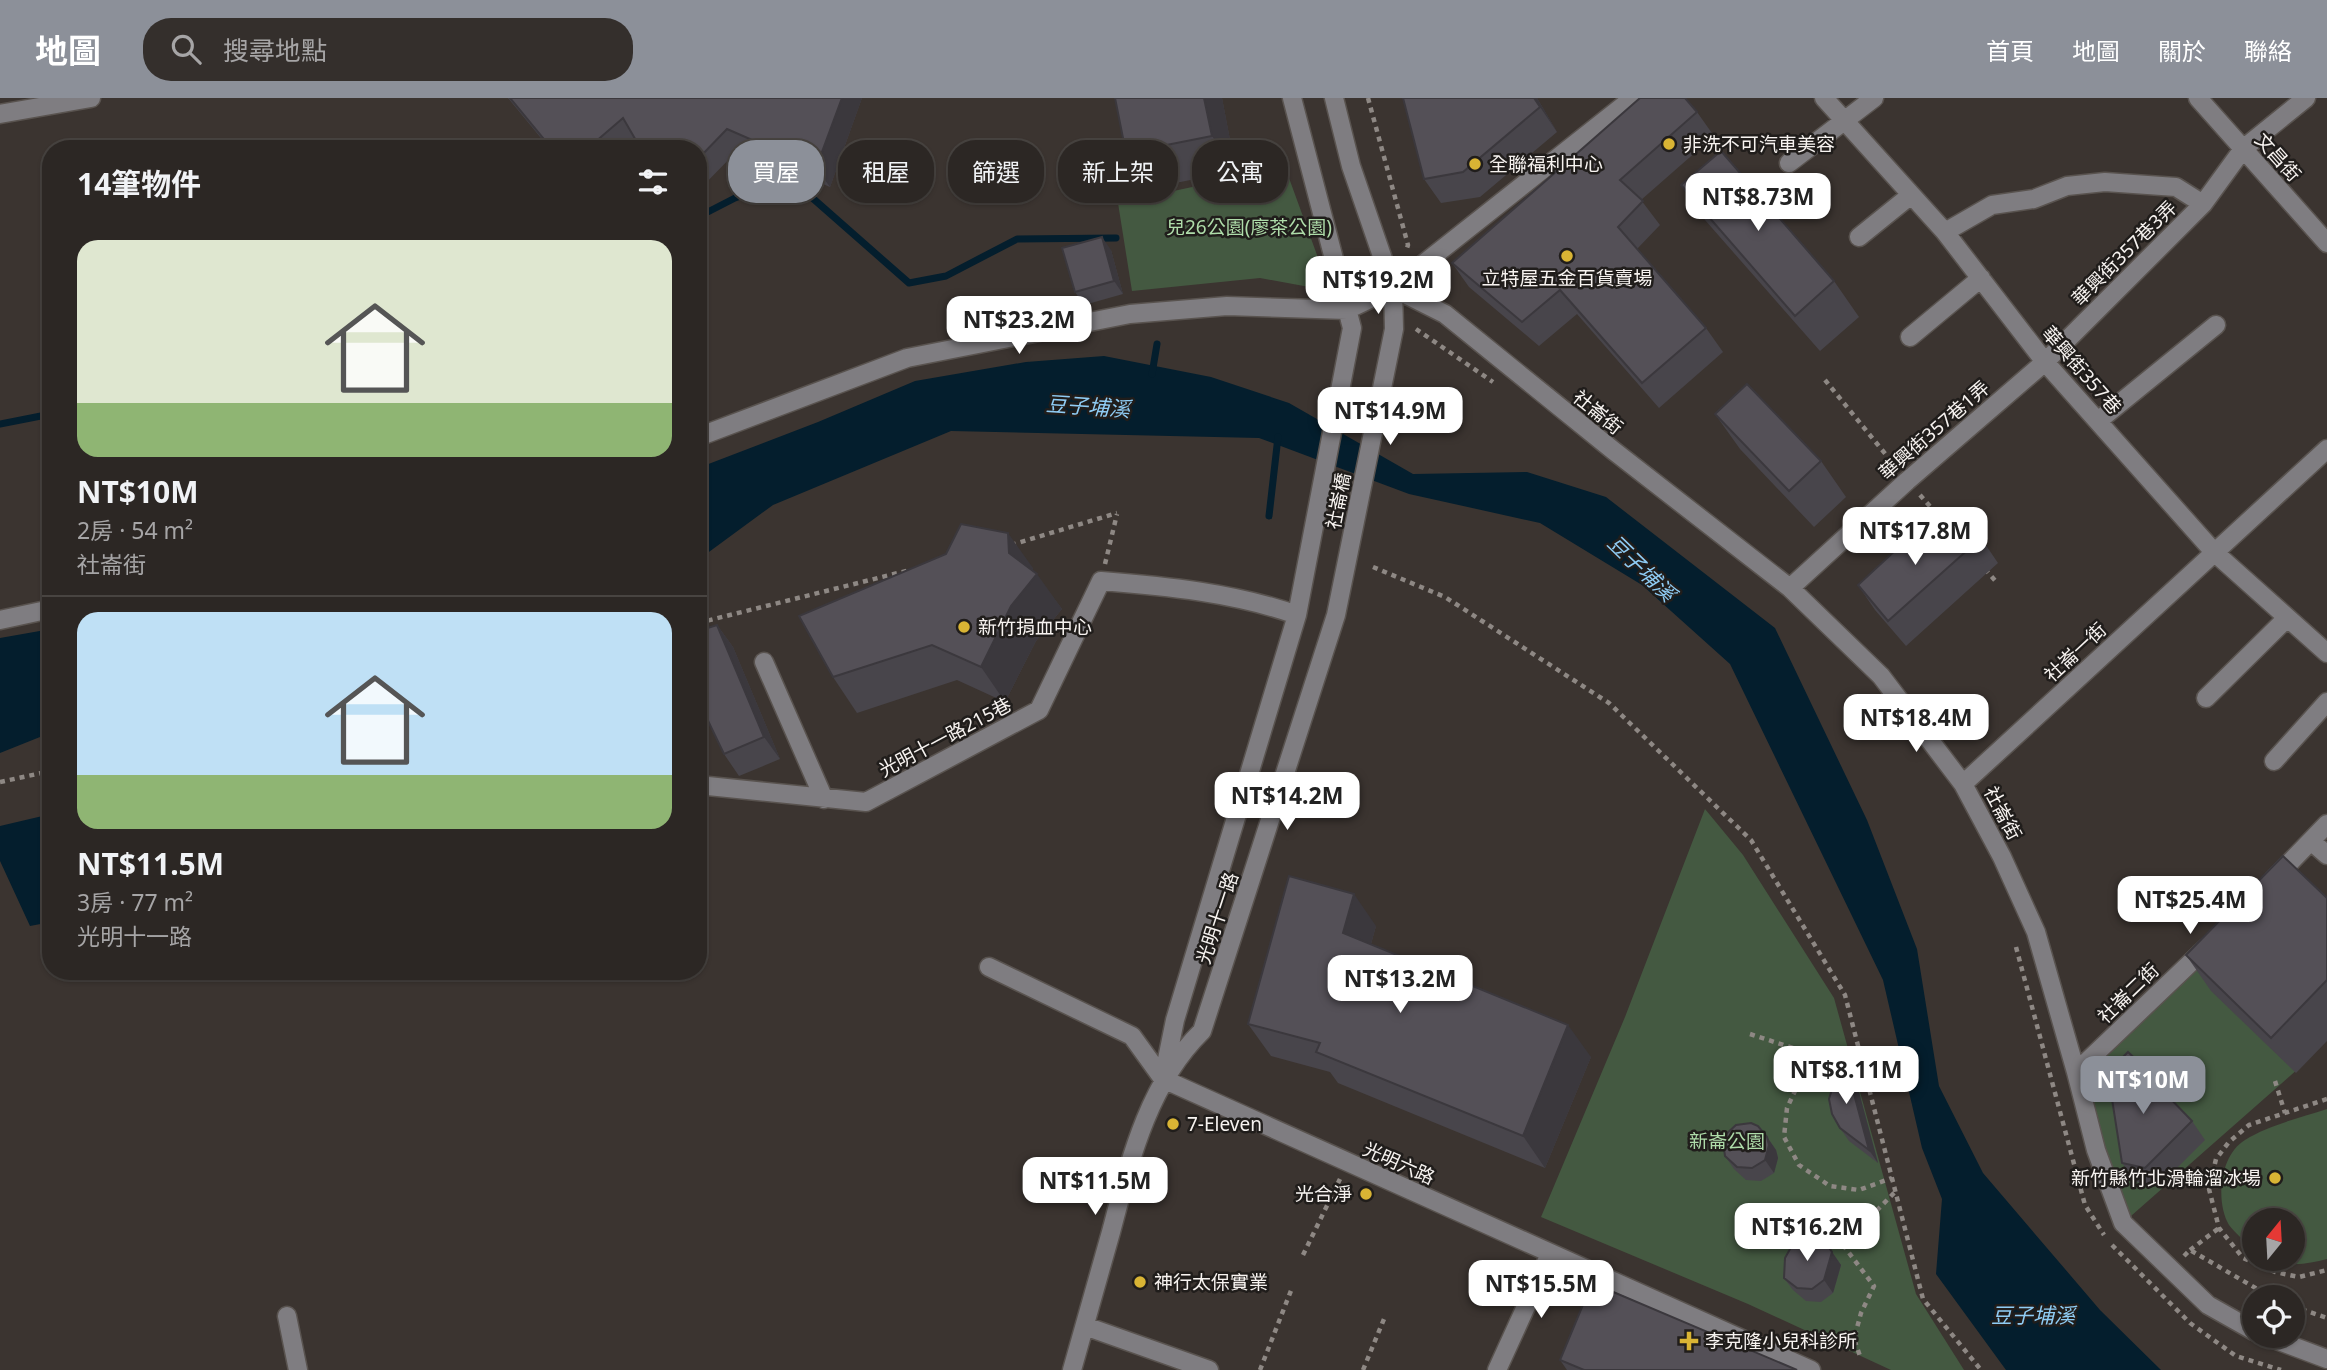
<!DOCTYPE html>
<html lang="zh-TW">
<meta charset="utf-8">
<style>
body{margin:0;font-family:"Noto Sans","Noto Sans TC",sans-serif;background:#342f2c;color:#f1f3f6;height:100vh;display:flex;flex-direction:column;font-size:26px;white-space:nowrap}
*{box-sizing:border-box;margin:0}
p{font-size:23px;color:#a6a5a6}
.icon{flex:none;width:38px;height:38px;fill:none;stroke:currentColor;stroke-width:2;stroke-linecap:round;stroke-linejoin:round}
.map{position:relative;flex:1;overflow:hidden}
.details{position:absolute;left:42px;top:42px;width:665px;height:840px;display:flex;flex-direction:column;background:#2c2724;border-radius:28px;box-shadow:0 2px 5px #0004,0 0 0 2px #484441}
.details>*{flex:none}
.hud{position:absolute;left:728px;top:42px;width:665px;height:63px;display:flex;gap:14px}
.needle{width:46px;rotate:18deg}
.controls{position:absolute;left:2242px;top:1110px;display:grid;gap:14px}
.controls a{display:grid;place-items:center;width:63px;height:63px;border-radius:50%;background:#2c2724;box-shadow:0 2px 5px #0004,0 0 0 2px #484441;font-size:35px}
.price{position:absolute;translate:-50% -60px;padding:0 16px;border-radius:14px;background:#fff;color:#222;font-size:23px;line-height:46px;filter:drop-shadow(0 2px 4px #0008)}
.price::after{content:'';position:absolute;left:50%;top:42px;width:21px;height:16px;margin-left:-10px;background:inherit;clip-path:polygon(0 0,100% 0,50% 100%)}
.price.current{background:#8c9099;color:#fff}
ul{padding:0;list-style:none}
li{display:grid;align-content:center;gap:14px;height:371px;padding:0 35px}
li+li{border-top:2px solid #484441}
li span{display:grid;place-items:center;height:217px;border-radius:21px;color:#555}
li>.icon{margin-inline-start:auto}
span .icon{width:126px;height:126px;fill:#fffc;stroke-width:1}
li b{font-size:30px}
h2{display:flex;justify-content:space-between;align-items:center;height:84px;padding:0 35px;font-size:30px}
.chip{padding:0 24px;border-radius:28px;background:#2c2724;box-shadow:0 2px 5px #0004,0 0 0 2px #484441;font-size:24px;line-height:63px}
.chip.current{background:#8c9099;color:#fff}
header{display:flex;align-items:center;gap:42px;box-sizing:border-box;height:98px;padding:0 35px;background:#8c9099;color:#fff}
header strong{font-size:33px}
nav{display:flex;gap:38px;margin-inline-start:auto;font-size:24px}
.search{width:490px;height:63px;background:#342f2c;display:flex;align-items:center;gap:18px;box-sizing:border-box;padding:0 24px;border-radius:28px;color:#a6a5a6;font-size:26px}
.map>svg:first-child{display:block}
.green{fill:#445941}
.water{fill:#041e2d}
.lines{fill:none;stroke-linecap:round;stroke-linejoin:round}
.stream{stroke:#041e2d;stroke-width:7}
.minor-casing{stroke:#59534f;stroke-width:21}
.path{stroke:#8e8884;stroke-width:4.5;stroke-dasharray:5 5;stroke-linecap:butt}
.minor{stroke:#7f7d81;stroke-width:18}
.wall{fill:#48454b}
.shaded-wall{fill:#3b383d}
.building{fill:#545057;stroke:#3b383d;stroke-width:2}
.poi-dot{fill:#d9b434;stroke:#201d1b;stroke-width:2.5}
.labels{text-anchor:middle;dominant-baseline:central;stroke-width:5;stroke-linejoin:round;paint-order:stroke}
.poi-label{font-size:19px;fill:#f7f3f0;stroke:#201d1b;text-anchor:start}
.street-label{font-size:19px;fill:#f7f3f0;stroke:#201d1b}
.park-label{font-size:19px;fill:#aedca9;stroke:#201d1b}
.water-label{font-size:21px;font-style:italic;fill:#8fccf4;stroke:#201d1b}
</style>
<header>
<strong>地圖</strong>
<div class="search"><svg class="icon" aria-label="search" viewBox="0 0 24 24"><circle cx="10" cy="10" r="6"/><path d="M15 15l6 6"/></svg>搜尋地點</div>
<nav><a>首頁</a><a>地圖</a><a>關於</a><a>聯絡</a></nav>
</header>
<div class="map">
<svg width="2327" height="1272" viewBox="0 0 2327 1272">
<rect width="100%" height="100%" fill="#3b3430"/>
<path class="green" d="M 1285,69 L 1317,157 L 1320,191 L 1260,180 L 1132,193 L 1118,105 Z
M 1705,711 L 1743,757 L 1834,900 L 1916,1196 L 1964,1272 L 1891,1272 L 1748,1206 L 1541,1119 L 1625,919 Z
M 2193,863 L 2299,970 L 2123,1125 L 2076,974 Z
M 2327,1011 L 2327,1161 C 2308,1166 2287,1170 2269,1160 L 2292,1160 L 2292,1122 L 2254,1122 L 2254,1152 L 2252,1151 C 2245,1143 2235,1135 2229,1127 C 2215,1103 2220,1057 2245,1042 C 2269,1027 2300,1020 2327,1011 Z"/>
<path class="water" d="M 1104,258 L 1211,279 L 1289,305 L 1413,376 L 1527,374 L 1606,399 L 1775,530 L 1867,722 L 1917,851 L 1939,988 L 1983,1075 L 2100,1212 L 2161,1272 L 2006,1272 L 1936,1176 L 1942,1101 L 1922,1050 L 1883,882 L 1730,566 L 1642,487 L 1540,425 L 1409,396 L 1259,340 L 951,333 L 773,407 L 698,462 L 698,370 L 818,324 L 915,283 L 1026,264 Z
M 51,531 L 51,638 L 40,639 L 0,655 L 0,540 Z
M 51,716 L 51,824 L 30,828 L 0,763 L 0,728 Z"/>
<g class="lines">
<path class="stream" d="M 698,119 L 735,100 L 775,85 L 809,97 L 909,185 L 946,178 L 1017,141 L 1116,140
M 1152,276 L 1157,246
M 0,326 L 51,316
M 1269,418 L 1278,339"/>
<g class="minor-casing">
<path id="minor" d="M 1824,0 L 1945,134 L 2045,264 L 2214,454 L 2327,555
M 2198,0 L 2327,145
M 0,16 L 91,0
M 1789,65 L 1874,0
M 1945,134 L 1992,107 L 2034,101 L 2067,88 L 2105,84 L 2176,89 L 2203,106
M 1859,139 L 1911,97
M 1393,190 L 1445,216 L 1614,353 L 1790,490 L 1881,578 L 1963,686 L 2002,759 L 2036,834 L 2076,974 L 2096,1052 L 2123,1125 L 2208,1207 L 2254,1233
M 1910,239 L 1981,180
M 2098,323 L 2216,227
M 698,339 L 907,260 L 1130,216 L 1227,208 L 1347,212 L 1393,190 L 1633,0
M 1790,490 L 1907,383 L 2045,264 L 2203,106 L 2243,51 L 2306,0
M 0,522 L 51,511
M 764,564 L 824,701
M 2206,600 L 2287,520
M 2274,663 L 2327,604
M 1963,686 L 2327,351
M 698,687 L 866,704 L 1039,612 L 1101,483 C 1166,488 1235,495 1297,517
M 2312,744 L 2327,757
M 2273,782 L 2327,726
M 989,869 L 1132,938 L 1163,981 L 1811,1272
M 1165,971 L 1175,922 L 1297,517 L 1352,230 L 1292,0
M 2076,974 L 2207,849
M 287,1218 L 298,1272
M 1085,1228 L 1209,1272
M 2263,1237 L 2327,1261
M 1072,1272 C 1085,1226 1098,1180 1111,1134 C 1130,1062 1148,986 1202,933 L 1336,517 L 1394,231 L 1393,190 L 1351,68 L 1334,0
M 1497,1272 L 1550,1156"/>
</g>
<path class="path" d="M 1368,0 L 1408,147 L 1406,153
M 1416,231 L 1493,284
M 1825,282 L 1896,369
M 1920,397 L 1956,438
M 1011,447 L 1117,415
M 1105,466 L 1117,416
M 1373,469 L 1445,499 L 1609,605 L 1751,742 L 1845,897 L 1923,1201 L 1981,1272
M 1985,471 L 1998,486
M 698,525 L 910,472
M 0,684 L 51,673
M 2016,849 L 2085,1107 L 2104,1137
M 1750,936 L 1802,953 L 1840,978
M 1802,953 L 1801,980 L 1787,1010 L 1784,1039 L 1799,1067 L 1830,1088 L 1859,1092 L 1892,1080
M 2275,983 L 2285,1015
M 2327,1001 L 2249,1027 L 2229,1044 L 2216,1061 L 2209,1091 L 2219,1130 L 2243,1160 L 2275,1174 L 2299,1179 L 2327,1172
M 1778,1144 L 1798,1145
M 1821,1146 L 1843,1147 L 1895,1094
M 1843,1147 L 1874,1188 L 1861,1215 L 1854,1241 L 1860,1258
M 2112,1147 L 2190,1225 L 2236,1258 L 2281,1272
M 2190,1152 L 2219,1130
M 1303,1157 L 1340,1081
M 2184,1158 L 2190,1152 L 2271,1199
M 2292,1208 L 2327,1220
M 1260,1272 L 1292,1190
M 1363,1272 L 1384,1221"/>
<use href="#minor" class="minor"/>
</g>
<path class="wall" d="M 508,0 L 862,0 L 830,89 L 740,50 L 698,93 L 698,51 L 635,40 L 622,51 L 550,51 Z
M 1222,0 L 1236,73 L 1150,90 L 1126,55 Z
M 1403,0 L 1537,0 L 1557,34 L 1480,99 L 1441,105 L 1424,81 Z
M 1697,14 L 1714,38 L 1641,102 L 1660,127 L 1637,151 L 1706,230 L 1723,254 L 1659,310 L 1577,216 L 1539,248 L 1469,189 L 1452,165 Z
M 1681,87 L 1834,183 L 1859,219 L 1820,253 L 1705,122 Z
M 1111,152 L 1123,196 L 1084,207 L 1075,194 Z
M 1715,316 L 1821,363 L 1846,399 L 1814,429 L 1740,351 Z
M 1943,439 L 1981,440 L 1998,465 L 1906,548 L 1875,512 L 1858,487 Z
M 1033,470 L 1033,473 L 1062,511 L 1036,543 L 1005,604 L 957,582 L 857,615 L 833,579 Z
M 717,527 L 733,549 L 780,661 L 739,678 L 724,656 L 706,618 L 698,621 L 698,533 Z
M 2327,800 L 2327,943 L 2296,975 L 2211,893 L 2186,857 Z
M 1376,828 L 1371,846 L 1591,959 L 1545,1070 L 1338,985 L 1330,974 L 1271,958 L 1248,926 Z
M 1843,955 L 1852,968 L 1878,1065 L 1849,1043 L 1840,1030 Z
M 2114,968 L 2143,968 L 2148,975 L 2146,976 L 2192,1023 L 2205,1042 L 2158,1089 L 2136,1084 L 2122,1065 L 2118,975 Z
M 1767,1039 L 1776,1052 L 1778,1060 L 1774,1075 L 1761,1083 L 1746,1082 L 1734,1071 L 1725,1058 Z
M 1825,1144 L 1841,1167 L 1833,1195 L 1821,1204 L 1806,1203 L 1793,1192 L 1784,1180 Z
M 1560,1262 L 1797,1272 L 1567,1272 Z"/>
<path class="shaded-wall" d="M 842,0 L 862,0 L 830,89 L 816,70 Z
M 1204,0 L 1222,0 L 1236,73 L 1212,38 Z
M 1534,0 L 1537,0 L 1557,34 L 1540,9 Z
M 1102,139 L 1111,152 L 1123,196 L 1114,183 Z
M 1008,435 L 1033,470 L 1033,480 L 1037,476 L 1062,511 L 1036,543 L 1005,604 L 981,569 L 1009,455 Z
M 717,527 L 733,549 L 780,661 L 764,639 Z
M 1354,796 L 1376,828 L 1365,867 L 1343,835 Z
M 1568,927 L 1591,959 L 1545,1070 L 1523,1038 Z
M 1843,955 L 1852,968 L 1878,1065 L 1869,1052 Z
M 1767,1039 L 1776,1052 L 1778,1060 L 1774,1075 L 1765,1062 Z
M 1832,1154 L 1841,1167 L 1833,1195 L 1824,1182 Z"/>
<path class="building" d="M 510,0 L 842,0 L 816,70 L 727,31 L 698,61 L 698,51 L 641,51 L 623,20 L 587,51 L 552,51 Z
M 1115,0 L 1204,0 L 1212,38 L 1126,55 Z
M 1403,0 L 1534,0 L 1540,9 L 1463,74 L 1424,81 Z
M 1640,0 L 1685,0 L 1697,14 L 1620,82 L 1643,103 L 1618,129 L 1706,230 L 1642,285 L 1560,192 L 1522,224 L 1452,165 Z
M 1721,53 L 1834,183 L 1795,218 L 1681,87 Z
M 1102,139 L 1114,183 L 1075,194 L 1062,150 Z
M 1747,286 L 1821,363 L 1789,393 L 1715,316 Z
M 1925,425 L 1943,439 L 1964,425 L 1981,440 L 1888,523 L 1858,487 Z
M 961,426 L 1008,435 L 1009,455 L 1037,476 L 1011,508 L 981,569 L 932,547 L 833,579 L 799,518 L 946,456 Z
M 717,527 L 764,639 L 724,656 L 698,602 L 698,533 Z
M 2283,758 L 2327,800 L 2327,882 L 2271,940 L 2186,857 Z
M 1289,778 L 1354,796 L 1343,835 L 1568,927 L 1523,1038 L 1316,954 L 1320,945 L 1248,926 Z
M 2128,954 L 2143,968 L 2141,970 L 2133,962 L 2119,974 L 2114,968 Z
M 1843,955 L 1869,1052 L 1840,1030 L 1832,1016 L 1829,1001 Z
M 2133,962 L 2192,1023 L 2145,1070 L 2122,1065 L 2109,982 Z
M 1751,1025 L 1758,1028 L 1767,1039 L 1769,1047 L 1765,1062 L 1752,1070 L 1737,1069 L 1725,1058 L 1723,1044 L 1725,1037 L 1736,1027 Z
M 1809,1137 L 1825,1144 L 1832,1154 L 1824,1182 L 1812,1191 L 1797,1190 L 1784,1180 L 1785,1160 L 1794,1144 Z
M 1592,1185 L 1797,1272 L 1584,1272 L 1560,1262 Z"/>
<g class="poi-dot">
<circle cx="1669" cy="46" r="7"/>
<circle cx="1475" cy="66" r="7"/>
<circle cx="1567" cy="158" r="7"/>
<circle cx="964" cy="529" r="7"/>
<circle cx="1173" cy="1026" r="7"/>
<circle cx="2275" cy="1080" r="7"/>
<circle cx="1366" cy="1096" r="7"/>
<circle cx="1140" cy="1184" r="7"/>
<path d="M1685.5 1232.5h7v7h7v7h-7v7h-7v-7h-7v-7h7z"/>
</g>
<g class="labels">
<g class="poi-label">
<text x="1683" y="46">非洗不可汽車美容</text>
<text x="1489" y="66">全聯福利中心</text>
<text x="1567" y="180" text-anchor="middle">立特屋五金百貨賣場</text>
<text x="978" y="529">新竹捐血中心</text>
<text x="1187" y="1026">7-Eleven</text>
<text x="2261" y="1080" text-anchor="end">新竹縣竹北滑輪溜冰場</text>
<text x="1352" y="1096" text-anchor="end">光合淨</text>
<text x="1154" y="1184">神行太保實業</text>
<text x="1705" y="1243">李克隆小兒科診所</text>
</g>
<g class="street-label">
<text transform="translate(2278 59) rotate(48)">文昌街</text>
<text transform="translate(2124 155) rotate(-45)">華興街357巷3弄</text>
<text transform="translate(2082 272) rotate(49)">華興街357巷</text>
<text transform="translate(1598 314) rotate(39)">社崙街</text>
<text transform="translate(1934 332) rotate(-41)">華興街357巷1弄</text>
<text transform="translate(1338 403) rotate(-79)">社崙橋</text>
<text transform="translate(2075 554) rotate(-43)">社崙一街</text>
<text transform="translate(945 639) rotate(-28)">光明十一路215巷</text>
<text transform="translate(2003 715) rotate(62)">社崙街</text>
<text transform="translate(1217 820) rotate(-72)">光明十一路</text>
<text transform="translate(2128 895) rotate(-44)">社崙二街</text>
<text transform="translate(1399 1065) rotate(24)">光明六路</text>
</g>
<g class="park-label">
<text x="1249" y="129">兒26公園(廖茶公園)</text>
<text x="1727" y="1043">新崙公園</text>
</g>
<g class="water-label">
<text transform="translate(1088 308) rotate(4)">豆子埔溪</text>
<text transform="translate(1642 470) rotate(44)">豆子埔溪</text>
<text x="2033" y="1217">豆子埔溪</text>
</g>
</g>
</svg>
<div class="controls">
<a><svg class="needle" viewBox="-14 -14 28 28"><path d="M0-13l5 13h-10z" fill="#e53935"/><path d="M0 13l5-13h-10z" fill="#a6a5a6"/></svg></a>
<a><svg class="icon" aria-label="locate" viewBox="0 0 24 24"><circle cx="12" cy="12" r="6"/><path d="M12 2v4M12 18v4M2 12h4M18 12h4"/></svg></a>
</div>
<b class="price" style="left:1758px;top:135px">NT$8.73M</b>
<b class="price" style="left:1378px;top:218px">NT$19.2M</b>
<b class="price" style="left:1019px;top:258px">NT$23.2M</b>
<b class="price" style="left:1390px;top:349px">NT$14.9M</b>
<b class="price" style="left:1915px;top:469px">NT$17.8M</b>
<b class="price" style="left:1916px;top:656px">NT$18.4M</b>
<b class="price" style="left:1287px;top:734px">NT$14.2M</b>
<b class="price" style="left:2190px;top:838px">NT$25.4M</b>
<b class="price" style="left:1400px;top:917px">NT$13.2M</b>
<b class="price" style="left:1846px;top:1008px">NT$8.11M</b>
<b class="price current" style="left:2143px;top:1018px">NT$10M</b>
<b class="price" style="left:1095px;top:1119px">NT$11.5M</b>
<b class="price" style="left:1807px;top:1165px">NT$16.2M</b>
<b class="price" style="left:1541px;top:1222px">NT$15.5M</b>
<div class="hud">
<a class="chip current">買屋</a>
<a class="chip">租屋</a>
<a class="chip">篩選</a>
<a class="chip">新上架</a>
<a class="chip">公寓</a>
</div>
<section class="details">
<h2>14筆物件<svg class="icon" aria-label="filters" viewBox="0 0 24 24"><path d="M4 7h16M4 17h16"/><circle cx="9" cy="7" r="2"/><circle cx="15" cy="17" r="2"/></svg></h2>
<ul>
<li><span style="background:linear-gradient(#dfe7d0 75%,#8fb573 0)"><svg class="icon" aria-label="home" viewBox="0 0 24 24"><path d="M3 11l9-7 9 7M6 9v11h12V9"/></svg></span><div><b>NT$10M</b><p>2房 · 54 m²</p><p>社崙街</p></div></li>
<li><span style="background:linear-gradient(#bfe0f5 75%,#8fb573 0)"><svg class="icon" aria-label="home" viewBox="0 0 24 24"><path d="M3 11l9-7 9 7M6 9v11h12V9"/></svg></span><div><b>NT$11.5M</b><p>3房 · 77 m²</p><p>光明十一路</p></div></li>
</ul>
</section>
</div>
